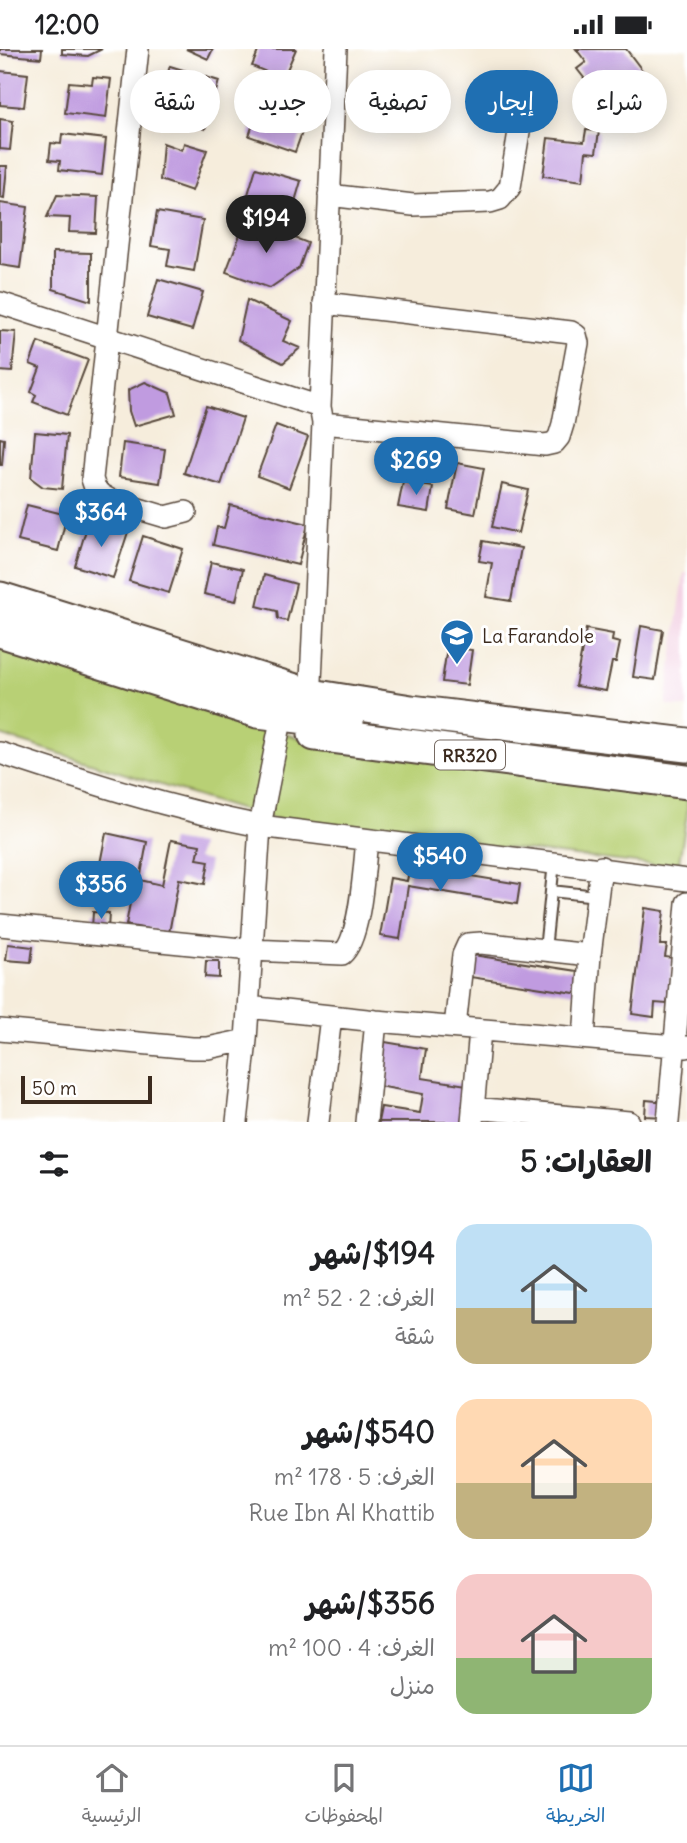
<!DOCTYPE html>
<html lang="ar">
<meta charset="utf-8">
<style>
body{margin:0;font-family:Delius,"Playpen Sans Arabic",sans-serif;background:#f2f2f2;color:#202124;direction:rtl;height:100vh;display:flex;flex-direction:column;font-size:26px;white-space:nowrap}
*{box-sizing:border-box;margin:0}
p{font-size:23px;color:#757577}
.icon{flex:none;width:38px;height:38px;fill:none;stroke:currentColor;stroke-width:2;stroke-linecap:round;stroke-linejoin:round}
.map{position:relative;height:1073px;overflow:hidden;direction:ltr}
.details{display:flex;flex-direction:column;background:#fff;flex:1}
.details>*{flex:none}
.banner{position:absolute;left:21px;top:21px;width:646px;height:63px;direction:rtl;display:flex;gap:14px}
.scale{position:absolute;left:21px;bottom:18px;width:131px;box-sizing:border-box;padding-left:7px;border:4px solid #3b2a1e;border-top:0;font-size:19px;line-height:24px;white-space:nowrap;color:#3b2a1e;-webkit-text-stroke:5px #fff;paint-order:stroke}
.price{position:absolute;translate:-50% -60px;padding:0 16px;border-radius:24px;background:#1f6fb2;color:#fff;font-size:23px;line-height:46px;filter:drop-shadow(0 2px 4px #0008)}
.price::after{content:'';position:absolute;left:50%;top:42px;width:21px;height:16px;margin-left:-10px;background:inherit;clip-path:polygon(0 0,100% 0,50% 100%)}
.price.on{background:#222;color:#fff}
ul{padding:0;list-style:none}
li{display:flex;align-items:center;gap:21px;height:175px;padding:0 35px}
li span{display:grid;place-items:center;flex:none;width:196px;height:140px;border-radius:21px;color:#555}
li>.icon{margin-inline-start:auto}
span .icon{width:84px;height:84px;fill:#fffc;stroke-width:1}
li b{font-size:30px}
h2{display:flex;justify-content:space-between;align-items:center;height:84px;padding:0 35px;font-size:30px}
.pill{padding:0 24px;border-radius:32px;background:#fff;box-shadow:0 4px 18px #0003;font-size:24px;line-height:63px}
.pill.on{background:#1f6fb2;color:#fff}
.status{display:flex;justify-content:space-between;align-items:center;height:49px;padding:0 35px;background:#fff;direction:ltr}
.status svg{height:19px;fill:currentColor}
.tab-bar{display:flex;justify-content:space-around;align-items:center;height:98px;border-top:2px solid #e0e0e0;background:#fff;font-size:19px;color:#757577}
.tab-bar a{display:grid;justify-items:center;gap:4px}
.tab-bar .on{color:#1f6fb2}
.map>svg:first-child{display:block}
.built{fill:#f2cfe2}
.green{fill:#b8d075;stroke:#7a7d4a;stroke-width:2}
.building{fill:#c09be0}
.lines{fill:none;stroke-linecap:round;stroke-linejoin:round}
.service-casing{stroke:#57473a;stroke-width:14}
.minor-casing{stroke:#57473a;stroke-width:24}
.primary-casing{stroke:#57473a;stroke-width:37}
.service{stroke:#fff;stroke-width:10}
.minor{stroke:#fff;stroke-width:21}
.primary{stroke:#fff;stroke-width:33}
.labels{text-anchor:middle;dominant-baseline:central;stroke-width:6;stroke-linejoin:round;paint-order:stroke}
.shield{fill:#fff;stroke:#766a62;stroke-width:2}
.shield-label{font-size:18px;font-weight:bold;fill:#3b2a1e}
.poi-label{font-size:19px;fill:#3b2a1e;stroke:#fff;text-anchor:start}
</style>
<div class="status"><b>12:00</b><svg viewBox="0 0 49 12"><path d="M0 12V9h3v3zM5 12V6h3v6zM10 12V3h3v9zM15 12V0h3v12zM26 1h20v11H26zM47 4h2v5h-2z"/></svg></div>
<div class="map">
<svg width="687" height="1073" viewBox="0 0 687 1073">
<rect width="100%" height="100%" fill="#fff"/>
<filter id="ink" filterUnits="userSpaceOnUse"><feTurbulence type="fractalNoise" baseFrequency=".0143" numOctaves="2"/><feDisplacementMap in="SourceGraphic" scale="14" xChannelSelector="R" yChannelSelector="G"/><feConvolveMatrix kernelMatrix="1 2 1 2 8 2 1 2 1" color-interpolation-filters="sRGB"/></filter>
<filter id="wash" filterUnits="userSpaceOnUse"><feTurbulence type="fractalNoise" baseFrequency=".00686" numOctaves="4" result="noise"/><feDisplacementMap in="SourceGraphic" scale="28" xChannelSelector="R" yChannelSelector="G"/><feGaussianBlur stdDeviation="1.57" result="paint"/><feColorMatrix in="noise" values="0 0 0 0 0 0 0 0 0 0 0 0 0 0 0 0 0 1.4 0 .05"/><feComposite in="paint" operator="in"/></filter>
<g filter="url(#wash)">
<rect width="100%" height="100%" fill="#f6eddc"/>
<path class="built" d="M 684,524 L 687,524 L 687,659 L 666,656 Z"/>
<path class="green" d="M 0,592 L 296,688 L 687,743 L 687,766 L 678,819 L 290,774 L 238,760 L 0,686 Z"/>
<g id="blocks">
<path class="building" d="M 0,0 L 42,0 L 41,9 L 0,5 Z
M 62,0 L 102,0 L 88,7 L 62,5 Z
M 186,0 L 213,0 L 208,10 Z
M 259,0 L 296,0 L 283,30 L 252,17 Z
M 576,0 L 626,0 L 654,37 L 615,68 L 577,20 L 586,13 Z
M 170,17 L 219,32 L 205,80 L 177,72 L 182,52 L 161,46 Z
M 0,22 L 28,25 L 24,58 L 0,56 Z
M 93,28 L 111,30 L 106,69 L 65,64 L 69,33 L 92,35 Z
M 263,45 L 310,61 L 295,103 L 249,87 Z
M 0,70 L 13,72 L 10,101 L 0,100 Z
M 586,81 L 599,82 L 596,104 L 586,103 L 583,132 L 543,127 L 548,89 L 584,93 Z
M 62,85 L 106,90 L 102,126 L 59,121 L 60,112 L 49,111 L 51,94 L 61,95 Z
M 163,94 L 182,101 L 184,94 L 207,101 L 192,142 L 160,131 Z
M 0,117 L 7,117 L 4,149 L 0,148 Z
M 256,119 L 301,132 L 291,166 L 246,152 Z
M 57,146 L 98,148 L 96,184 L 69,183 L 70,169 L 47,168 Z
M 0,154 L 28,158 L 20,219 L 0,216 Z
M 157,163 L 203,171 L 194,222 L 167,217 L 170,200 L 151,197 Z
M 246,170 L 308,194 L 299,219 L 270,239 L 226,223 Z
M 53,203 L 91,204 L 91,252 L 53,240 Z
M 158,230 L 203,243 L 192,281 L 147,268 Z
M 247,251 L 292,272 L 283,292 L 300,299 L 283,314 L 238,291 Z
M 0,282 L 16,283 L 12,323 L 0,322 Z
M 38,293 L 88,311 L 67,366 L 33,353 L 36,346 L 31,343 L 40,319 L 30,315 Z
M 145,333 L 170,344 L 176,365 L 134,377 L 129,362 L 128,341 Z
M 206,357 L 243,369 L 221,436 L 184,424 Z
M 276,376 L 308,388 L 289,439 L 257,427 Z
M 35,383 L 67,386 L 62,440 L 43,438 L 31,429 Z
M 0,389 L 4,390 L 2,416 L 0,416 Z
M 123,394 L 165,400 L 160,434 L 119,428 Z
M 457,414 L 484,419 L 475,465 L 448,460 Z
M 403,433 L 433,438 L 429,463 L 398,458 Z
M 502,435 L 528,441 L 518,484 L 492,478 Z
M 27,456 L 67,466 L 58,502 L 18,492 Z
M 230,456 L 308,475 L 298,516 L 213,496 L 217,478 L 224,479 Z
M 89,471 L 128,483 L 113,529 L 75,517 Z
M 143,487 L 183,500 L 169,544 L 129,532 Z
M 483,492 L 521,499 L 511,552 L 486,548 L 492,514 L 479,512 Z
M 211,513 L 243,520 L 236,552 L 204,545 Z
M 264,526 L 296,535 L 287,572 L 278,570 L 277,562 L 257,557 Z
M 641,577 L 663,581 L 655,631 L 633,628 Z
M 586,580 L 613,585 L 612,592 L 620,594 L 616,613 L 612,613 L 606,642 L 575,637 Z
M 447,598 L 472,601 L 467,636 L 442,633 Z
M 106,784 L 147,793 L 140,831 L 162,836 L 171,791 L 200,796 L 197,810 L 209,812 L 205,835 L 179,830 L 169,884 L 126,876 L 134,832 L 98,825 Z
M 410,817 L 520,835 L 517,855 L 408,837 L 400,890 L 380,887 L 390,829 L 407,832 Z
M 645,859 L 664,862 L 660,896 L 667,896 L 665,908 L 673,909 L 667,955 L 655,954 L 654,968 L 632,965 Z
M 93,863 L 109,864 L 108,880 L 92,879 Z
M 8,895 L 33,898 L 31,913 L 6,911 Z
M 473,906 L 584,923 L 581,945 L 470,928 Z
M 206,912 L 219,912 L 219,929 L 205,928 Z
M 385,993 L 426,1000 L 422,1029 L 467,1036 L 461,1073 L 378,1073 L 381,1058 L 420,1064 L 423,1045 L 378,1037 Z
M 646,1051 L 667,1053 L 666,1068 L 645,1067 Z"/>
</g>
</g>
<g filter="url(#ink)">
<use href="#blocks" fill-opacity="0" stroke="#57473a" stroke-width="2"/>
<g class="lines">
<g class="service-casing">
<path id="service" d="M 551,842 L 597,847
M 545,901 L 554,813"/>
</g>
<g class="minor-casing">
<path id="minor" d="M 138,0 L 92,430 L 95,439 L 100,445 L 112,452 L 166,468 L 186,463
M 329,146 L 413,156 L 490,153 L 500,150 L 510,138 L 523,58
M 0,254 L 320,358
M 323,374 L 545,396 L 554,394 L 559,388 L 563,375 L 578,294 L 576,286 L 571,283 L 324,254
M 311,632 L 323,374 L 320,358 L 336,0
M 0,704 C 88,733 168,759 260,777 L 687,831
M 0,876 L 251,901 L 342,905 C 361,890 364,816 367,791
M 248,958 L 376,972 L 687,998
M 455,978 L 463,906 L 468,895 L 481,894 L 590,906
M 0,981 L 192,999 L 208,999 L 246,991
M 584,989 L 590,906 L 601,818
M 473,1059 L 629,1073
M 237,1073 L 246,991 L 260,777 L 282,666
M 318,1073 L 331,968
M 366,1073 L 376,972
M 472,1073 L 480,981
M 668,1073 L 687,854"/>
</g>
<g class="primary-casing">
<path id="primary" d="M 0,550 L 311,647 L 411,663 L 687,696
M 0,581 L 258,662 L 347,673
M 315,685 L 687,733"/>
</g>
<use href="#service" class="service"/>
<use href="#minor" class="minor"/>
<use href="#primary" class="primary"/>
</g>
</g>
<defs>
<g id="school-pin" transform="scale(1.75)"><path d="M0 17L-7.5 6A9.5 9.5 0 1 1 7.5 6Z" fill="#1f6fb2" stroke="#fff"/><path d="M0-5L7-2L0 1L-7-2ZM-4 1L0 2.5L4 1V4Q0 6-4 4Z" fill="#fff"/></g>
</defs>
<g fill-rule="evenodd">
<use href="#school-pin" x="457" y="587"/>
</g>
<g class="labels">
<rect class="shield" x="435" y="691.5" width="70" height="29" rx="5"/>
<g class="shield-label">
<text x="470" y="706">RR320</text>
</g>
<g class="poi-label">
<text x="482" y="587">La Farandole</text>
</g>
</g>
</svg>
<div class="scale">50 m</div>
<b class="price on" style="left:266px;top:206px">$194</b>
<b class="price" style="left:416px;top:448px">$269</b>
<b class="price" style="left:101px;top:500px">$364</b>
<b class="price" style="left:440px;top:844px">$540</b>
<b class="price" style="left:101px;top:872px">$356</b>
<div class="banner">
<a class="pill">شراء</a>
<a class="pill on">إيجار</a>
<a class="pill">تصفية</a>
<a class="pill">جديد</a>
<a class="pill">شقة</a>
</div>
</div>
<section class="details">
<h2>العقارات: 5<svg class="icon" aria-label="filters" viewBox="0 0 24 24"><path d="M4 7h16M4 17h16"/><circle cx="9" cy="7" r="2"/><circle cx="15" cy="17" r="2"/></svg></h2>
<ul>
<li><span style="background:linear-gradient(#bfe0f5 60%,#c2b280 0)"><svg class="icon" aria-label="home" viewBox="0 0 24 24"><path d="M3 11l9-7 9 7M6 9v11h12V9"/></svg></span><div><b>$194/شهر</b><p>الغرف: 2 · 52 m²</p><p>شقة</p></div></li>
<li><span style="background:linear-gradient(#ffd9b3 60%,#c2b280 0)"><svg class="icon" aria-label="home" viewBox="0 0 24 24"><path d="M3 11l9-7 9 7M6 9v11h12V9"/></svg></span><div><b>$540/شهر</b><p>الغرف: 5 · 178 m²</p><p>Rue Ibn Al Khattib</p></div></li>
<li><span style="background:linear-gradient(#f6c9c9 60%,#8fb573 0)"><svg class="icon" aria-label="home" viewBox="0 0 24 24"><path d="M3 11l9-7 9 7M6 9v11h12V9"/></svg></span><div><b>$356/شهر</b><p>الغرف: 4 · 100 m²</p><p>منزل</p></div></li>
</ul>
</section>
<nav class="tab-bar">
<a class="on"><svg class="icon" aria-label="map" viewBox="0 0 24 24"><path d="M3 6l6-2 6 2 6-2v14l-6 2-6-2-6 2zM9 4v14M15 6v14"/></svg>الخريطة</a>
<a><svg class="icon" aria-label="saved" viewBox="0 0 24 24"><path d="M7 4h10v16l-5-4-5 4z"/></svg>المحفوظات</a>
<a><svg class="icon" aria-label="home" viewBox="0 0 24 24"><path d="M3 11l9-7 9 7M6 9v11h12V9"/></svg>الرئيسية</a>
</nav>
